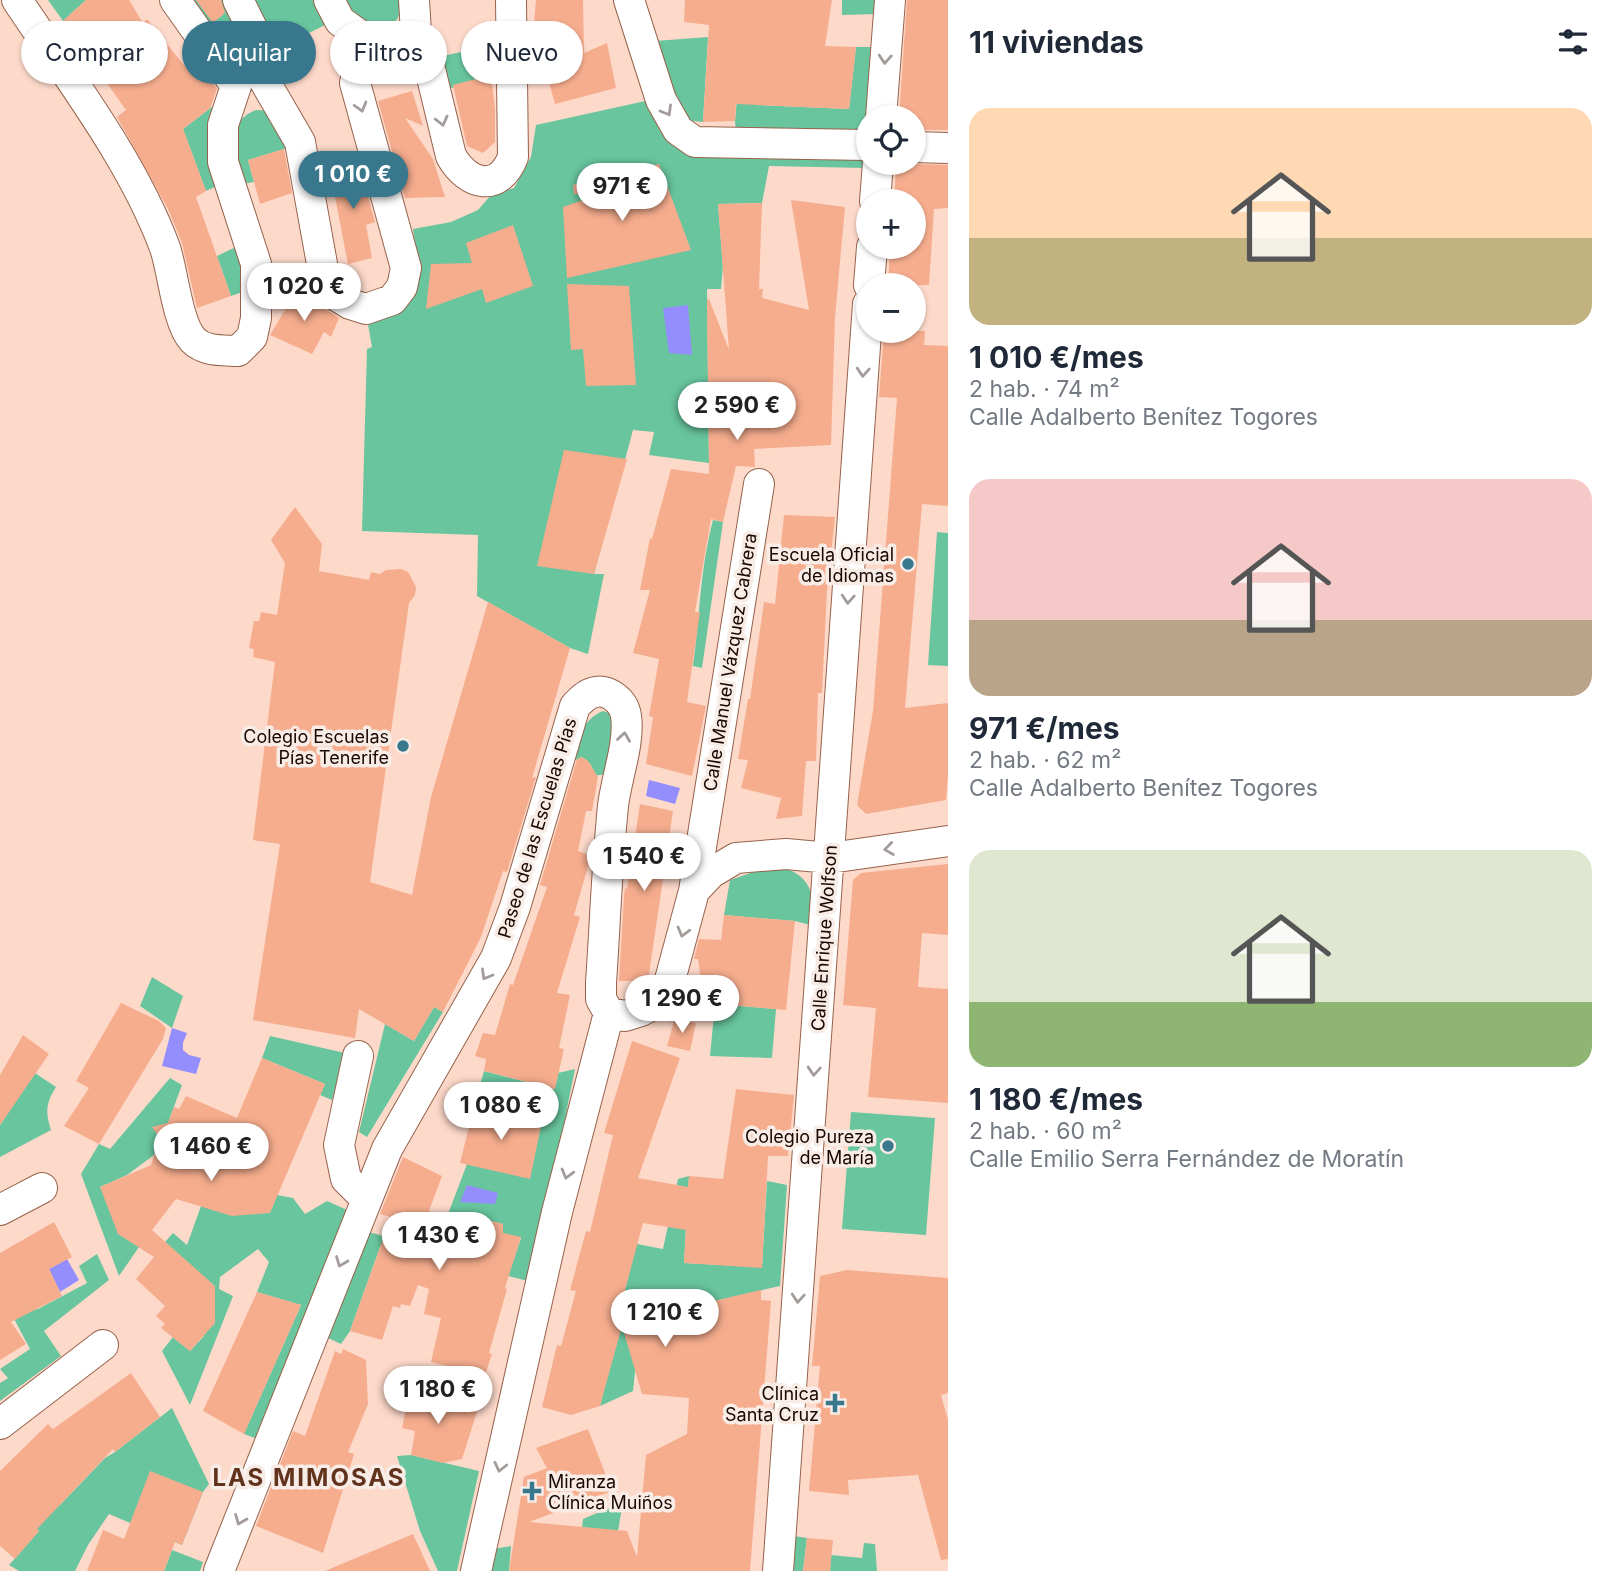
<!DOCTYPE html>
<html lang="es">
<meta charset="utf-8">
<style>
body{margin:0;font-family:Inter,sans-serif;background:#f2f2f3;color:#1f2937;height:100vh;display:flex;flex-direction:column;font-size:26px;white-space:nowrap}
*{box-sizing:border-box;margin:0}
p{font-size:23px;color:#747a83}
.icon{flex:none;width:38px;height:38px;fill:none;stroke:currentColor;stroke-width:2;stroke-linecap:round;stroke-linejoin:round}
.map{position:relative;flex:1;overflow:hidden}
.sheet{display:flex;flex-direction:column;background:#fff;width:665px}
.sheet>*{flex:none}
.hud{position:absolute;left:21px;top:21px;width:665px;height:63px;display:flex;gap:14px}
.tools{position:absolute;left:856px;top:105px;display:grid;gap:14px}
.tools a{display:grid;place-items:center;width:70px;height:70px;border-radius:50%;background:#fff;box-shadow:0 2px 5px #0004;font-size:35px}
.price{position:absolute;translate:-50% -60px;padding:0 16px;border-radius:24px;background:#fff;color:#222;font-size:23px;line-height:46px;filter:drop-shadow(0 2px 4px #0008)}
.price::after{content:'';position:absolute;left:50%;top:42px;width:21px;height:16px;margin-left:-10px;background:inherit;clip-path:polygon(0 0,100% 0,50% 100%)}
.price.active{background:#39778d;color:#fff}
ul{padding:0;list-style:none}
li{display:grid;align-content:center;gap:14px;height:371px;padding:0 21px}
li span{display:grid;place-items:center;height:217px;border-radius:21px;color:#555}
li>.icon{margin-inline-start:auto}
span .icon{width:126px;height:126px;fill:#fffc;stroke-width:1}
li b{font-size:30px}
h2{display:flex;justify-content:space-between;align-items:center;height:84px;padding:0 21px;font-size:30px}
.tag{padding:0 24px;border-radius:32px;background:#fff;box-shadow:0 2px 5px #0004;font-size:24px;line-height:63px}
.tag.active{background:#39778d;color:#fff}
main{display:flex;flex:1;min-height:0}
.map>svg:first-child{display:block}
.green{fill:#68c59e}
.water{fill:#948dfd}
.building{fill:#f6ad8e}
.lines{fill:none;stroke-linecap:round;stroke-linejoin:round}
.minor-casing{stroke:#96624b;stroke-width:32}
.minor{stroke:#fff;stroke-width:30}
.oneway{stroke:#a39c9a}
.poi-dot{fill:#39778d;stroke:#f8ece7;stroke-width:2.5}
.labels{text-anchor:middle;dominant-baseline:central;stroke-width:7;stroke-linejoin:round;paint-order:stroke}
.poi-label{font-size:18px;fill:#1a0702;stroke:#f8ece7;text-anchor:end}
.street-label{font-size:18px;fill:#1a0702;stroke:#f8ece7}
.district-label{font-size:24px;font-weight:bold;letter-spacing:2px;fill:#61321c;stroke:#f8ece7}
</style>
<main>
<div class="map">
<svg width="948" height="1571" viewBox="0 0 948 1571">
<rect width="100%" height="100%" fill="#fdd9ca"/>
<path class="green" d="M 48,0 L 86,0 L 63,21 Z
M 182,0 L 230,0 L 252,42 L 249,69 L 242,74 Z
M 252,0 L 321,0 L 331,22 L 269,53 Z
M 342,0 L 403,0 C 399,26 391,29 365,29 Z
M 842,0 L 879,0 L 878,14 L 842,15 Z
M 743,31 L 756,105 L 849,109 L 856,47 L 872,47 L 868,140 L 736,134 L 735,121 Z
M 708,37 L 703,122 L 684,120 L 655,41 Z
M 497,44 L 498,80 L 444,89 L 434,58 Z
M 225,97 L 219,185 L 206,191 L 183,129 Z
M 650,100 L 663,130 L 867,154 L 865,168 L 769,166 L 762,203 L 718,204 L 723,266 L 721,289 L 707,289 L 709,463 L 649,455 L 654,432 L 633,430 L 594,574 L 604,574 L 588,654 L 570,648 L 477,596 L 478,535 L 362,531 L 367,349 L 372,347 L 367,319 L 417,259 L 413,229 L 451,222 L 478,210 L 491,195 L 514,188 L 531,157 L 536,125 Z
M 256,110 L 272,111 L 287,148 L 248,160 L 254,182 L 243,184 C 236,156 221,124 256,110 Z
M 238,246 L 248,290 L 231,296 L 217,256 Z
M 713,520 L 723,522 L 702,668 L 693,666 C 700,616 700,569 713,520 Z
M 937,532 L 948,533 L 948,666 L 928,665 Z
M 603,711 L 612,714 L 615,728 L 607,774 L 593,776 C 594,767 590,762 582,757 L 571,762 C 578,741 581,720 603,711 Z
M 774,865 C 810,873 815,891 814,926 L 795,921 L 724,915 L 730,880 Z
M 152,977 L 183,996 L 172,1028 L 140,1006 Z
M 715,1004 L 776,1009 L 772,1058 L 710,1056 Z
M 434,1007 L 443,1012 L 367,1137 L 359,1132 L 385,1024 L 414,1041 Z
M 270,1036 L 345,1053 L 332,1100 L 320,1095 L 325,1084 L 262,1058 Z
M 575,1069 L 532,1282 L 471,1267 L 495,1259 L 513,1262 L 521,1238 L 503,1233 L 503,1224 L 448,1214 L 467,1164 L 541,1126 L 475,1102 L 484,1071 L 554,1089 L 558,1073 Z
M 35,1073 L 56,1087 C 46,1103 45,1112 51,1130 L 0,1157 L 0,1125 Z
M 170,1078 L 182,1085 L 168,1123 L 157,1126 L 156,1133 L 160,1138 L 154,1155 L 127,1175 L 100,1187 L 139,1247 L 119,1276 L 81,1174 L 99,1144 L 110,1149 Z
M 851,1112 L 935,1118 L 926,1235 L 842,1229 Z
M 689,1176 L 684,1263 L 762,1267 L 767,1181 L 787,1185 L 780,1286 L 649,1316 L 635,1372 L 633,1391 L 600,1406 L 622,1317 L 573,1303 L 577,1291 L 637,1244 L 663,1249 L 678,1179 Z
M 277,1195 L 293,1198 L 305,1214 L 327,1201 L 354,1213 L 255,1438 L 244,1434 L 301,1305 L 257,1292 L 269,1262 L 258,1249 L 220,1277 L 219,1289 L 233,1296 L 190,1405 L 162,1351 L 173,1337 L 190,1351 L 204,1336 L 197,1329 L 165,1242 L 173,1233 L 187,1245 L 201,1206 Z
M 365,1231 L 387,1237 L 380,1247 L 350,1331 L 341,1344 L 324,1336 Z
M 97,1254 L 109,1280 L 44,1331 L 61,1356 L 0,1401 L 0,1383 L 8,1378 L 0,1369 L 30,1349 L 11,1313 L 38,1309 L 87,1283 L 79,1266 Z
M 172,1408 L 209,1484 L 203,1492 L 182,1545 L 109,1514 L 88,1545 L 75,1571 L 19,1571 L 9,1565 L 39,1531 L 9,1505 L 53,1501 L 60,1505 L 105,1458 L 115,1452 Z
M 411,1455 L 479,1471 L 457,1571 L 438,1571 L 420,1531 L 397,1456 Z
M 623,1502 L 618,1531 L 577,1571 L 583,1519 Z
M 794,1536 L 807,1538 L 803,1571 L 791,1571 Z
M 864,1543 L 875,1544 L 877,1571 L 830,1571 L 831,1555 L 862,1558 Z
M 511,1546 L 509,1571 L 487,1571 L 492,1549 Z
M 172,1550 L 203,1562 L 200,1571 L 164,1571 Z"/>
<path class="water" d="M 688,305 L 692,355 L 669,353 L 663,308 Z
M 649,780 L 680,788 L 675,804 L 646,796 Z
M 172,1028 L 187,1033 L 183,1043 L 183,1050 L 189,1055 L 201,1058 L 196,1074 L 162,1066 Z
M 467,1185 L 498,1193 L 495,1204 L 460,1202 Z
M 67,1259 L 79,1280 L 60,1292 L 49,1269 Z"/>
<path class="building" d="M 86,0 L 129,0 L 143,23 L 147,19 L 191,74 L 202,68 L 217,89 L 210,108 L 183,129 L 206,191 L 196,197 L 231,296 L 197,308 L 182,243 L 168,209 L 117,117 L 126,110 L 63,21 Z
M 196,0 L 221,0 L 225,13 L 213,23 Z
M 536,0 L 583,0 L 584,53 L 607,43 L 616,88 L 555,104 L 539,47 L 532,47 Z
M 685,0 L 832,0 L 825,46 L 856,47 L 849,109 L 736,104 L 735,121 L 703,122 L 709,25 L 684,22 Z
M 907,0 L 948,0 L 948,130 L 914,130 L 914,117 L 899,117 Z
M 491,75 L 495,109 L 495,142 L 483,153 L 467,146 L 453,85 Z
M 412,91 L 423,126 L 405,118 L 433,159 L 445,197 L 405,198 L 378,101 Z
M 284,149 L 292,193 L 260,204 L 248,160 Z
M 358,161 L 375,222 L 366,225 L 372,258 L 348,264 L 330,171 Z
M 659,164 L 691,250 L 567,278 L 563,207 L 600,194 L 574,194 L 573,185 Z
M 914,164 L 948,165 L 948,208 L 934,209 L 929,285 L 888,285 L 890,247 L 914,247 L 914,201 L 894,201 L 896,167 L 914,168 Z
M 791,200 L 845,207 L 835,317 L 831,445 L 754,449 L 755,467 L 736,466 L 723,522 L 711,519 L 695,612 L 700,612 L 687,702 L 706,706 L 692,776 L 646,764 L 653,717 L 649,716 L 659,659 L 633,653 L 650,590 L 640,590 L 650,538 L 652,539 L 671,469 L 709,474 L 707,300 L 709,299 L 729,350 L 718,204 L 762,203 L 759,289 L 763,289 L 762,298 L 809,310 Z
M 513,225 L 533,286 L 486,303 L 482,289 L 426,309 L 431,264 L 472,263 L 466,243 Z
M 567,284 L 629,286 L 636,385 L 586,386 L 583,349 L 571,350 Z
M 297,290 L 339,318 L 331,337 L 324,332 L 312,354 L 270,335 Z
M 884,331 L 925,331 L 924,345 L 948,346 L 948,506 L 922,504 L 905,708 L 948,703 L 948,775 L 946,800 L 866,814 L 857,805 L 873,711 L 897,398 L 879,397 Z
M 564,450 L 627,459 L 594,574 L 537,566 Z
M 295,507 L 322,544 L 319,571 L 369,580 L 371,572 L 380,574 L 386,570 L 401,569 L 408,572 L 416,587 L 415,595 L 409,603 L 370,882 L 412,895 L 431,797 L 488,602 L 570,648 L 532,778 L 536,777 L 507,872 L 503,871 L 481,937 L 443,1012 L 434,1007 L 414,1041 L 359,1009 L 355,1038 L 253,1020 L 280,844 L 253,840 L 275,662 L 253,657 L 254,649 L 249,648 L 254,621 L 259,621 L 261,612 L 277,615 L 285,563 L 271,540 Z
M 784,515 L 835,517 L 827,591 L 822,693 L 818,693 L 816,761 L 806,761 L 802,816 L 776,819 L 781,798 L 741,788 L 748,760 L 738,759 L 748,699 L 750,699 L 764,602 L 775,604 Z
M 582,757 L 588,761 L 598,777 L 592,811 L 586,811 L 578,851 L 591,856 L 574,915 L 580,917 L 557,993 L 570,995 L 559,1048 L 564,1049 L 555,1089 L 484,1071 L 486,1059 L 475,1056 L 483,1033 L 495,1035 L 510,984 L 513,985 L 547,887 L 540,885 L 577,759 Z
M 640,804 L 673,811 L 648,981 L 619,981 L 624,896 L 625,888 L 627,889 Z
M 948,864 L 948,935 L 922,933 L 918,987 L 948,989 L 948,1103 L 868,1097 L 876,1008 L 843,1005 L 853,880 L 861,873 Z
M 724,915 L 795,921 L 786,1010 L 704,1003 L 698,959 L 694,959 L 699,939 L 721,940 Z
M 121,1003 L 159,1021 L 166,1028 L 163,1039 L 99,1144 L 64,1126 L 89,1088 L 76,1081 Z
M 675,1018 L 696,1023 L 690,1051 L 667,1046 Z
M 23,1035 L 49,1054 L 0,1125 L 0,1075 Z
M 632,1041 L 680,1058 L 638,1178 L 688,1187 L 689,1176 L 723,1179 L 736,1089 L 794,1095 L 788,1156 L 768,1156 L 762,1268 L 684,1263 L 686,1230 L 643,1223 L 616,1324 L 761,1290 L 761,1300 L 771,1301 L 750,1571 L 509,1571 L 524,1477 L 547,1468 L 536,1448 L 588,1429 L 612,1491 L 529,1522 L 627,1531 L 637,1557 L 646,1455 L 687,1434 L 689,1398 L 642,1394 L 622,1326 L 600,1406 L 571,1415 L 542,1407 L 557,1345 L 561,1346 L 576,1291 L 570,1290 L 586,1231 L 590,1232 L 613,1135 L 604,1133 Z
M 262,1058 L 325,1084 L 270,1213 L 232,1216 L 176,1199 L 152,1230 L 215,1286 L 215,1323 L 190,1351 L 161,1328 L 165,1324 L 156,1316 L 165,1306 L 136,1279 L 154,1257 L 118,1234 L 100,1187 L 151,1165 L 160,1138 L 152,1127 L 168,1123 L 174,1107 L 179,1109 L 186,1096 L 237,1118 Z
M 475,1102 L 541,1126 L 530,1179 L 460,1163 Z
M 403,1157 L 442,1176 L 429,1211 L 475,1229 L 476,1217 L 503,1224 L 503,1233 L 521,1237 L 505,1288 L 507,1289 L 489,1353 L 492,1354 L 485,1375 L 431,1362 L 441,1318 L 424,1314 L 429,1289 L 418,1285 L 410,1306 L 401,1304 L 400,1308 L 393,1306 L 382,1340 L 350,1331 L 391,1217 L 380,1214 Z
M 54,1222 L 72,1257 L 49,1269 L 62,1296 L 11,1322 L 26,1344 L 0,1360 L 0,1253 Z
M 847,1270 L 948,1278 L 948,1393 L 941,1395 L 948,1420 L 948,1559 L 941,1560 L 918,1475 L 848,1480 L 849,1495 L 809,1491 L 820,1366 L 812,1366 L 820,1276 Z
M 257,1292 L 301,1305 L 244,1434 L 203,1411 Z
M 343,1349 L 366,1360 L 368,1404 L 348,1452 L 354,1454 L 323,1553 L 256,1526 L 293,1431 L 305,1436 L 335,1351 L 341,1354 Z
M 131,1373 L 160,1417 L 115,1452 L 113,1449 L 37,1529 L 39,1531 L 15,1559 L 0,1546 L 0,1471 L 48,1424 L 53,1429 Z
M 424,1387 L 477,1412 L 462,1459 L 443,1463 L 411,1455 L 415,1431 L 402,1428 L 409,1393 L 422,1395 Z
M 150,1471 L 203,1492 L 182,1545 L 175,1542 L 164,1571 L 87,1571 L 103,1530 L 124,1539 Z
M 413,1534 L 430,1571 L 325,1571 Z
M 807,1538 L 833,1540 L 830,1571 L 803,1571 Z"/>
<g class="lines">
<g class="minor-casing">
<path id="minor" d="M 17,0 C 68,77 133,161 165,248 C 173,271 177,323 193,340 C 205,352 222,350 238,351 L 252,337 L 256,318 L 256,264 L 223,162 L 223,125 L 236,86
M 175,0 L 236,86
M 238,0 L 260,44 L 264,80 L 300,142 L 324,275 L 337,296 L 350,304 L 366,309 L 392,300 L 402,287 L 406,268 L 355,83 L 359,62 L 372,44
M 329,0 L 340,21 L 372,44
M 414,0 L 416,33 L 429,65 L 451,156 C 468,186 499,193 513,157 L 511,0
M 629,0 L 661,100 L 678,130 L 695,142 L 868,145
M 881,117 L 890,0
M 914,147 L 948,148
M 875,201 L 878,163
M 869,285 L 872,247
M 694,891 L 759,484
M 609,1013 L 625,1016 L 641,1011 L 654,1004 L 667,991 L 694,891 L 711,873 L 736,858 L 786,854 L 830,858 L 948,841
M 358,1056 L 339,1145 L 346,1179 L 366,1199
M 0,1210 L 42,1188
M 0,1424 L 103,1345
M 219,1571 L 387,1149 L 496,958 L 515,907 L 575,706 C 580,701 585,695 592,693 C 607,687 624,701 626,716 C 630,743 616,779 613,806 C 607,865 605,924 601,983 L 601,999 L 609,1013
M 476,1571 L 557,1212 L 609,1013
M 778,1571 L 868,304"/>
</g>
<use href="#minor" class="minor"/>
</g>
<defs><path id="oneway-chevron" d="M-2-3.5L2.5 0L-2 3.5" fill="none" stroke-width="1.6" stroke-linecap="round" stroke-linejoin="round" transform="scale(1.75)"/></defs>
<g class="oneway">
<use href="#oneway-chevron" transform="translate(885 59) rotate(94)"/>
<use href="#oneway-chevron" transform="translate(361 107) rotate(74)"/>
<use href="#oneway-chevron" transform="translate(667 111) rotate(60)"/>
<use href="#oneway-chevron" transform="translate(442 121) rotate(76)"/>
<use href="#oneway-chevron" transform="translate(863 372) rotate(94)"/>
<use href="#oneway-chevron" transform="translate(848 599) rotate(94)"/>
<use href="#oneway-chevron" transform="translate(624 737) rotate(-82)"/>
<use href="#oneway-chevron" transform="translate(889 849) rotate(172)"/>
<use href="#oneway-chevron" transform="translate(683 932) rotate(105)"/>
<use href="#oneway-chevron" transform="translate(486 975) rotate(120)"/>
<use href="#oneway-chevron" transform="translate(814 1071) rotate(94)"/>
<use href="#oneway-chevron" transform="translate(567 1174) rotate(105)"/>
<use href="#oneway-chevron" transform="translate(341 1262) rotate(111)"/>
<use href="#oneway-chevron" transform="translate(798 1298) rotate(94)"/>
<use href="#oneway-chevron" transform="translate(500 1467) rotate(103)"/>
<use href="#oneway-chevron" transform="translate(240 1520) rotate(112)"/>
</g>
<g class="poi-dot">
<circle cx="908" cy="564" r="7"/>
<circle cx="403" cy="746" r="7"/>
<circle cx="888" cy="1146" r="7"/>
<path d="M831.5 1392.5h7v7h7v7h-7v7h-7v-7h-7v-7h7z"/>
<path d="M528.5 1480.5h7v7h7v7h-7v7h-7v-7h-7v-7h7z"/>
</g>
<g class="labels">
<g class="poi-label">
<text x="894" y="554">Escuela Oficial<tspan x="894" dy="21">de Idiomas</tspan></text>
<text x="389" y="736">Colegio Escuelas<tspan x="389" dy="21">Pías Tenerife</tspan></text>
<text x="874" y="1136">Colegio Pureza<tspan x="874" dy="21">de María</tspan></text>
<text x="819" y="1393">Clínica<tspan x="819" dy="21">Santa Cruz</tspan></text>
<text x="548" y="1481" text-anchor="start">Miranza<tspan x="548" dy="21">Clínica Muiños</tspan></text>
</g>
<g class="street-label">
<text transform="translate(730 662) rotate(-81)">Calle Manuel Vázquez Cabrera</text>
<text transform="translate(537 828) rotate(-73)">Paseo de las Escuelas Pías</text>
<text transform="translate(824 938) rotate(-86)">Calle Enrique Wolfson</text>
</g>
<g class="district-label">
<text x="309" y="1477">LAS MIMOSAS</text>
</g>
</g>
</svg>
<div class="tools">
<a><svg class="icon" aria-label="locate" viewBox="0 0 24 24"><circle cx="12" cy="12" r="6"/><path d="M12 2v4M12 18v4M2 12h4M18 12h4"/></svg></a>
<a>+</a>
<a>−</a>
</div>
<b class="price active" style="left:353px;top:211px">1 010 €</b>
<b class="price" style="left:622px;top:223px">971 €</b>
<b class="price" style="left:304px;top:323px">1 020 €</b>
<b class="price" style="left:737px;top:442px">2 590 €</b>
<b class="price" style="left:644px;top:893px">1 540 €</b>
<b class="price" style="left:682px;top:1035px">1 290 €</b>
<b class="price" style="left:501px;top:1142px">1 080 €</b>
<b class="price" style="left:211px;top:1183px">1 460 €</b>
<b class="price" style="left:439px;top:1272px">1 430 €</b>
<b class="price" style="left:665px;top:1349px">1 210 €</b>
<b class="price" style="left:438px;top:1426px">1 180 €</b>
<div class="hud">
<a class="tag">Comprar</a>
<a class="tag active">Alquilar</a>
<a class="tag">Filtros</a>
<a class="tag">Nuevo</a>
</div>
</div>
<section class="sheet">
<h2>11 viviendas<svg class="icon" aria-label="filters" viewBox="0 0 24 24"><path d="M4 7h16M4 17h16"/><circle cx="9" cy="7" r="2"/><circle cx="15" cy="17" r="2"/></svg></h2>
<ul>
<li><span style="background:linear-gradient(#ffd9b3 60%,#c2b280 0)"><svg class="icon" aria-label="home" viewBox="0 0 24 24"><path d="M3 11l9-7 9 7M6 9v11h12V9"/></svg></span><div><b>1 010 €/mes</b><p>2 hab. · 74 m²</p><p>Calle Adalberto Benítez Togores</p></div></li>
<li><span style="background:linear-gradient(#f6c9c9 65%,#b9a48a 0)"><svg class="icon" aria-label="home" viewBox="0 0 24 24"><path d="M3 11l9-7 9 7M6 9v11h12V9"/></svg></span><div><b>971 €/mes</b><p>2 hab. · 62 m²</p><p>Calle Adalberto Benítez Togores</p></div></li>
<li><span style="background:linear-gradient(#dfe7d0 70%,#8fb573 0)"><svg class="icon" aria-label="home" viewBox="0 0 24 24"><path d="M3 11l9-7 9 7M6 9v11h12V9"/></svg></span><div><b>1 180 €/mes</b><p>2 hab. · 60 m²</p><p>Calle Emilio Serra Fernández de Moratín</p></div></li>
</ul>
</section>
</main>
